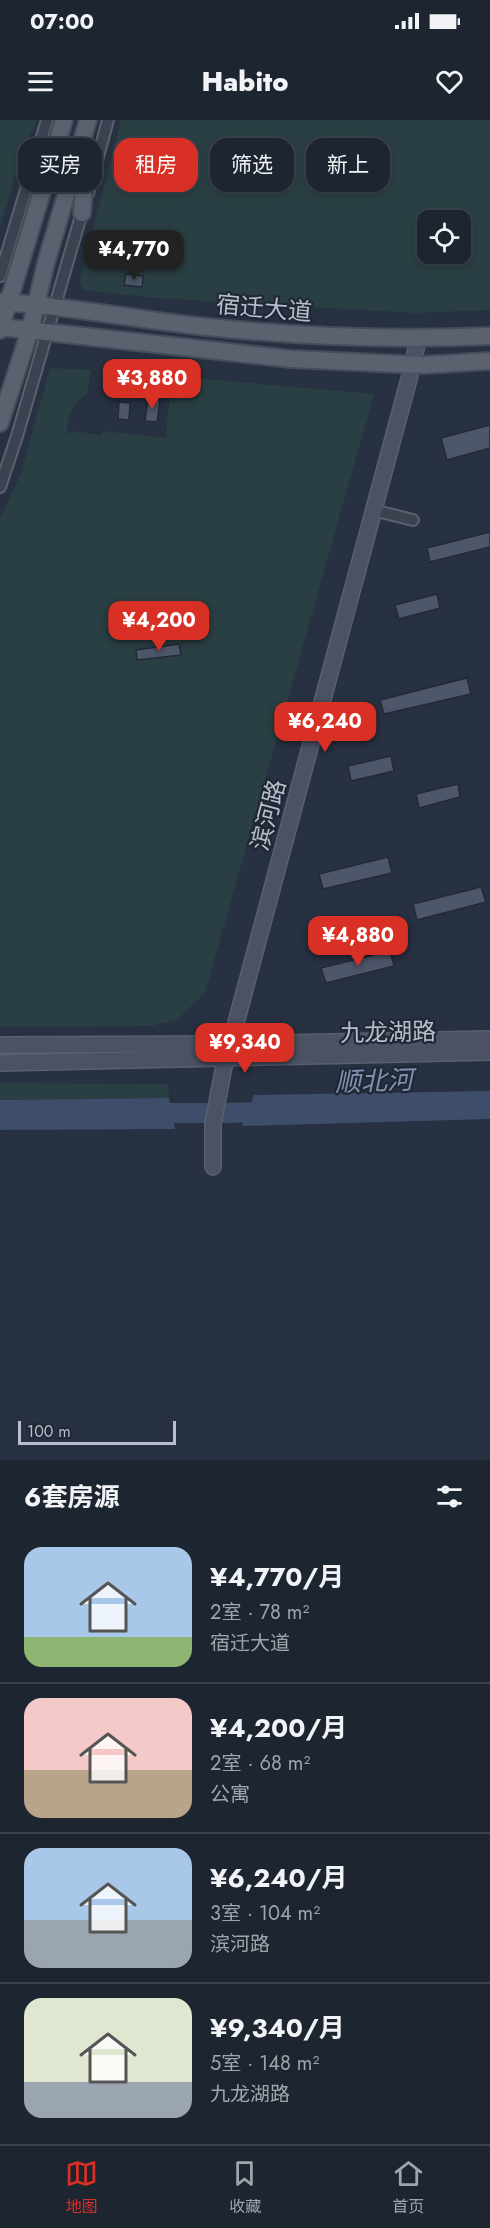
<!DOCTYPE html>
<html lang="zh">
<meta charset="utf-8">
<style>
body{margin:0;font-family:Jost,"Noto Sans SC",sans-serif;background:#2a313d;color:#f1f3f6;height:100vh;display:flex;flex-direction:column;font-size:22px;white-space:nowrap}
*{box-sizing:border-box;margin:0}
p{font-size:20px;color:#a0a5ab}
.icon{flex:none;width:33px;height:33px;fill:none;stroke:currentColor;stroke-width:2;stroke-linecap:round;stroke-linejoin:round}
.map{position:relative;height:1340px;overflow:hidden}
.drawer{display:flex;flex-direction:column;background:#1d2531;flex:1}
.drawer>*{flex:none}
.top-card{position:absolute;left:18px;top:18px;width:454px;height:54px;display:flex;gap:12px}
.tools{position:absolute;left:417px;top:90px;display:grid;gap:12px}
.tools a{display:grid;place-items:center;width:54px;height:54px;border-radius:12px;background:#1d2531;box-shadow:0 3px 9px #0003,0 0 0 2px #3b424d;font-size:30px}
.scale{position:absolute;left:18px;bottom:15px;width:158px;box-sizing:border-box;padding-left:6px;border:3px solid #b8becb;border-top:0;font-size:16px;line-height:21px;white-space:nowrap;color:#b8becb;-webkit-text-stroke:4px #202836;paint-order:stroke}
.price{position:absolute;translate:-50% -51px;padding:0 14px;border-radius:12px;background:#d93025;color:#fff;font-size:20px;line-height:39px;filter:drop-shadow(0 2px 3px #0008)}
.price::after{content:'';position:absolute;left:50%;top:36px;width:18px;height:14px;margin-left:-9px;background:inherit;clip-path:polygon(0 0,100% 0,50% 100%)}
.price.current{background:#222;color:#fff}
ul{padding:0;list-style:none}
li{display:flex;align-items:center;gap:18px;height:150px;padding:0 24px}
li+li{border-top:2px solid #3b424d}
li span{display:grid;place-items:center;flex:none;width:168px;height:120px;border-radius:18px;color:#555}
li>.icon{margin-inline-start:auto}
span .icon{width:72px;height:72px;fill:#fffc;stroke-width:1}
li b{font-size:26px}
h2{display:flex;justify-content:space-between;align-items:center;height:72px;padding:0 24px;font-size:26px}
.tag{padding:0 21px;border-radius:18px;background:#1d2531;box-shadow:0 3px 9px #0003,0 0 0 2px #3b424d;font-size:21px;line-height:54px}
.tag.current{background:#d93025;color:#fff}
.status{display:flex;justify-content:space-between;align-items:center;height:42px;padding:0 30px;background:#1d2531;direction:ltr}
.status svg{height:16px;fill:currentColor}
header{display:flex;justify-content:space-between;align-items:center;height:78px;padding:0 24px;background:#1d2531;font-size:27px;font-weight:800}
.tab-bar{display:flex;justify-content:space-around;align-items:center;height:84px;border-top:2px solid #3b424d;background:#1d2531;font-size:16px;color:#a0a5ab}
.tab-bar a{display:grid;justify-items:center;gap:3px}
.tab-bar .current{color:#d93025}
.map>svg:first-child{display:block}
.green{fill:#2a3f43;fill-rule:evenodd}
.water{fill:#3e4d69}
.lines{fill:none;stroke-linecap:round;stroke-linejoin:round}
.river{stroke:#3e4d69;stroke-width:20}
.building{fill:#4e576a;stroke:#222a38;stroke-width:1.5}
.street-casing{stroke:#59616e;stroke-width:14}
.secondary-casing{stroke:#59616e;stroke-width:18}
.primary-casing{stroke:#454c5a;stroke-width:20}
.street{stroke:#3b4351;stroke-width:10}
.secondary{stroke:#4a5263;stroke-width:15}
.primary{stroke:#5a6270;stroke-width:16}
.labels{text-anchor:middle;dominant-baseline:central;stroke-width:4.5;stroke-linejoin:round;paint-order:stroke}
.street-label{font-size:24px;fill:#b8becb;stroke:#202836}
.water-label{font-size:26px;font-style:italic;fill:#8192b1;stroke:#202836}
</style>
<div class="status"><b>07:00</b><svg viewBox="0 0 49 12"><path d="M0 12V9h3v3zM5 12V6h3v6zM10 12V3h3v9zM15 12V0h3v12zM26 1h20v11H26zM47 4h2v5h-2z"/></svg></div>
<header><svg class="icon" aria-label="menu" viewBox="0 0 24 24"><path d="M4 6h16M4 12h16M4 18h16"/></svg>Habito<svg class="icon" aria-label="heart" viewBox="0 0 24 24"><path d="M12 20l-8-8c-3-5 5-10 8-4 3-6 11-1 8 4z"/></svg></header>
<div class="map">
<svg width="490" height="1340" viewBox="0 0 490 1340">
<rect width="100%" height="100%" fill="#273141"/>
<path class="green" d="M 0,0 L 37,0 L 22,33 L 0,107 Z
M 121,0 L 490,0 L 490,190 L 416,193 L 156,178 L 84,170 L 80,164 L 81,156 ZM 428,100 L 460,100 L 460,134 L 428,134 Z
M 50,248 L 91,250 L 87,274 C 72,283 67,298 67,314 L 73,311 L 101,315 L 102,311 L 166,318 C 168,302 167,266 181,257 L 374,274 L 205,873 L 178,899 L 151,906 L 0,907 L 0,399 L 21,353 Z
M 0,963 L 168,964 L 169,978 L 0,980 Z"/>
<path class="water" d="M 490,971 L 490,999 L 242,1006 L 254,975 Z
M 169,978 L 175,1009 L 0,1010 L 0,980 Z"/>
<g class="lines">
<path class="river" d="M 147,993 L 205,993
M 224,993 L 273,992"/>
</g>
<path class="building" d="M 126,154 L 143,156 L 142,167 L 124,165 Z
M 148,279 L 160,280 L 157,302 L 145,301 Z
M 119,282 L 130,283 L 129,300 L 118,299 Z
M 490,305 L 490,328 L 447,340 L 441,318 Z
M 490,412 L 490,427 L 430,442 L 427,428 Z
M 437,474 L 440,488 L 399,499 L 395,485 Z
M 170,484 L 171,493 L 132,498 L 131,489 Z
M 179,524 L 181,535 L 137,540 L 136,530 Z
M 467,558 L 471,574 L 384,594 L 380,580 Z
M 391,636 L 394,651 L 351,661 L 348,646 Z
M 458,664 L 460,677 L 419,688 L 416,674 Z
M 388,737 L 392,753 L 323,769 L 319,754 Z
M 481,767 L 486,782 L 417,800 L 413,784 Z
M 390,831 L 394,846 L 326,863 L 321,848 Z"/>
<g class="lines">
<g class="street-casing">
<path id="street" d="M 88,74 L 108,0
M 0,156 L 47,0
M 0,367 L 17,316 L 83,89
M 373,390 L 413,400"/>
</g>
<g class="secondary-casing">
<path id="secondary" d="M 0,925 L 230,924 L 490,919
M 0,943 L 490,932
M 213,1047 L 213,1004 L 223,951 L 413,244 L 418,218"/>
</g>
<g class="primary-casing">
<path id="primary" d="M 82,37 L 84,68 L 82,93
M 0,182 C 70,186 139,200 208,207 C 302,217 396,220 490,216
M 0,207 L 291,239 L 423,245 L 490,241
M 0,210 L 64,0
M 0,303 L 30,210 L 46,143 L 88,0"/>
</g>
<use href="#street" class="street"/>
<use href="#secondary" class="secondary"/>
<use href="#primary" class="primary"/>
</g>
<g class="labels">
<g class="street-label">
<text transform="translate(264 188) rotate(5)">宿迁大道</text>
<text transform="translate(268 695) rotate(-75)">滨河路</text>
<text transform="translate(388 912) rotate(-1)">九龙湖路</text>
</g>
<g class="water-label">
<text transform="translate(374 961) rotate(-2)">顺北河</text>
</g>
</g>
</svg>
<div class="tools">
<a><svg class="icon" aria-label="locate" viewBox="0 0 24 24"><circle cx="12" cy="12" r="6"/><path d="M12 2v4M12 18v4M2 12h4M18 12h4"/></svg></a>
</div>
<div class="scale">100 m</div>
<b class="price current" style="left:134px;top:161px">¥4,770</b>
<b class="price" style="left:152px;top:290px">¥3,880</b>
<b class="price" style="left:159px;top:532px">¥4,200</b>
<b class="price" style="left:325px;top:633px">¥6,240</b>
<b class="price" style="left:358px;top:847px">¥4,880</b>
<b class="price" style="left:245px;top:954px">¥9,340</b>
<div class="top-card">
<a class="tag">买房</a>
<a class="tag current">租房</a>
<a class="tag">筛选</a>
<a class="tag">新上</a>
</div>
</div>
<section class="drawer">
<h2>6套房源<svg class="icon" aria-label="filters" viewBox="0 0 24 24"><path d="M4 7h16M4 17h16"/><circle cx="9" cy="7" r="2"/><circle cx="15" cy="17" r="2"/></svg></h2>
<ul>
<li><span style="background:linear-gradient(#a9c7e8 75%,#8fb573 0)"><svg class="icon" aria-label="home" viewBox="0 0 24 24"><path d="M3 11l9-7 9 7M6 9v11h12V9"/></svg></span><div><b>¥4,770/月</b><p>2室 · 78 m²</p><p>宿迁大道</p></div></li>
<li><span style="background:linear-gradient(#f6c9c9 60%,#b9a48a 0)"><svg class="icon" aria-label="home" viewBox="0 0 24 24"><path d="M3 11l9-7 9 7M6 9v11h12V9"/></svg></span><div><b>¥4,200/月</b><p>2室 · 68 m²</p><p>公寓</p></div></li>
<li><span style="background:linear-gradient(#a9c7e8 60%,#9aa5b1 0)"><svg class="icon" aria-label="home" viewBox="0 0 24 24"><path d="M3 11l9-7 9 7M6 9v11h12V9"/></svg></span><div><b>¥6,240/月</b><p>3室 · 104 m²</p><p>滨河路</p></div></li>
<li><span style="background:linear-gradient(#dfe7d0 70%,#9aa5b1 0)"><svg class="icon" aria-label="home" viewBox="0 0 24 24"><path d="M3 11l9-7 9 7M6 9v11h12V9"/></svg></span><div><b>¥9,340/月</b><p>5室 · 148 m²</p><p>九龙湖路</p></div></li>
</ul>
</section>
<nav class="tab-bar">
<a class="current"><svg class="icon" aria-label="map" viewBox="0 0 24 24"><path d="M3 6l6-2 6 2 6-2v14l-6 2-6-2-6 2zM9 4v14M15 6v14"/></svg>地图</a>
<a><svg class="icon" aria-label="saved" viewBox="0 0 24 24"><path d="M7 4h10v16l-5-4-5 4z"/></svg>收藏</a>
<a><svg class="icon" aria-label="home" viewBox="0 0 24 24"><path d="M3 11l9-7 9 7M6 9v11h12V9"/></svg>首页</a>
</nav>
